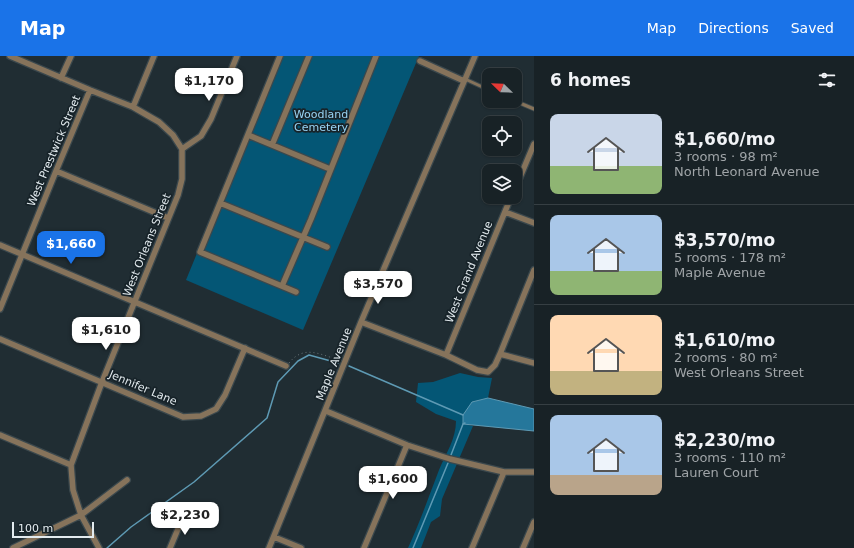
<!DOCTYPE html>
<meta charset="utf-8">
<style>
body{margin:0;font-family:"DejaVu Sans",sans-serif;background:#212a2e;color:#f1f3f6;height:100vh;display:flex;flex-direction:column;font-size:15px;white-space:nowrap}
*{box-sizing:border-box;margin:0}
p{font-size:13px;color:#9fa4a7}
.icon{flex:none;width:22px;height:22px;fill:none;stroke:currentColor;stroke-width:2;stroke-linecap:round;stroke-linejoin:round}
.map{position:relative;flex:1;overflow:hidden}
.sheet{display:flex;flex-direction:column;background:#182226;width:320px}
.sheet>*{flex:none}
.needle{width:26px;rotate:293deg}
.tools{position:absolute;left:482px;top:12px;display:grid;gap:8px}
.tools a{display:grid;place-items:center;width:40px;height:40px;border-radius:8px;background:#182226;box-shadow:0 1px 3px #0004,0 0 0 1px #363f43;font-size:20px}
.scale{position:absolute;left:12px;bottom:10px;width:82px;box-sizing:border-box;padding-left:4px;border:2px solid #e3ebef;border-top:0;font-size:11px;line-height:14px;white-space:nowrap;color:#e3ebef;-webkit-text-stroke:3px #172329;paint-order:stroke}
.price{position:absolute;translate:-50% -34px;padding:0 9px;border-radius:8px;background:#fff;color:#222;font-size:13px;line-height:26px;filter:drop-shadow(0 1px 2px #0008)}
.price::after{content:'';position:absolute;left:50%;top:24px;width:12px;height:9px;margin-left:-6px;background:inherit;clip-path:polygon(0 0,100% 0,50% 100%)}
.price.current{background:#1a73e8;color:#fff}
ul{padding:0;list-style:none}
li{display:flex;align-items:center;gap:12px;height:100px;padding:0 16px}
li+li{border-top:1px solid #363f43}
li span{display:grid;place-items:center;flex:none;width:112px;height:80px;border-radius:8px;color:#555}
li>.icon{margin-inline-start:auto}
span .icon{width:48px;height:48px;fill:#fffc;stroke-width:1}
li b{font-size:17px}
h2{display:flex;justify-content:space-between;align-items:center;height:48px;padding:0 16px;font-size:17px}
header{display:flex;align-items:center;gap:24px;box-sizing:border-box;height:56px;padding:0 20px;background:#1a73e8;color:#fff}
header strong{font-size:19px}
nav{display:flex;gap:22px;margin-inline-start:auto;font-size:14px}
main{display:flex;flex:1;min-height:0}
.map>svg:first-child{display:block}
.green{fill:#045675}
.water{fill:#25779b;stroke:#5e9ab4}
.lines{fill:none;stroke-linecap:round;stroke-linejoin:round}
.stream{stroke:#5e9ab4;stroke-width:1.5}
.lane-casing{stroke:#3b484d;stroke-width:5}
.street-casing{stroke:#3b484d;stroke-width:8}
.path{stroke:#677378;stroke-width:1;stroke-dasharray:1 3;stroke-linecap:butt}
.lane{stroke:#86735b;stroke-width:3}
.street{stroke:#86735b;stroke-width:5.5}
.labels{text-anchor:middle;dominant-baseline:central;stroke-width:3.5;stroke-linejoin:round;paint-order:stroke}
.park-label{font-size:11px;fill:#97d2f2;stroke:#172329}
.street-label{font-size:11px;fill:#e3ebef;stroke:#172329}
</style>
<header>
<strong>Map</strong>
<nav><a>Map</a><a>Directions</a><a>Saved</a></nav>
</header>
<main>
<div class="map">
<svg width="534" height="492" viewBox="0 0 534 492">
<rect width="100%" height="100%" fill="#202d33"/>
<path class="green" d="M 278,0 L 419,0 L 303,274 L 186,224 Z
M 460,317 L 478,321 L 492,322 L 488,342 L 472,346 L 464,368 L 473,370 L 442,443 L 440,460 L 431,466 L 421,492 L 408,492 C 420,466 429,440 439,414 C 446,397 456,383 456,365 L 436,358 L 416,346 L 418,327 L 433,326 Z"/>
<path class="water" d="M 488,342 L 534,353 L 534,375 L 463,368 L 463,359 L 472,346 Z"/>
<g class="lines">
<path class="stream" d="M 349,310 L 463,359
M 451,399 L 463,368 L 465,367
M 107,492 L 131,471 L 194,426 L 267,362 L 278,326 L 298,305 L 309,299 L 338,307
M 413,492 L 448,407"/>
<g class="lane-casing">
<path id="lane" d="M 465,23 L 489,34
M 515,45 L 534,53"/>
</g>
<g class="street-casing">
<path id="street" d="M 10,0 L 90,34 L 133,51 L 159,66 L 173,79 L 182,93 L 182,123 L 178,139 L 102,326 L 71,409 L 73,434 L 81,459 L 99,492
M 280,0 L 200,196 L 296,236
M 420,5 L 464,25
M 61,22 L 71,0
M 133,51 L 154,0
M 248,79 L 330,113
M 272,89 L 309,0
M 182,93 L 201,80 L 211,63 L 237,0
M 56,115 L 168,162
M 515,133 L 534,88
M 220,147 L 327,191
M 505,156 L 534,167
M 0,189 L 286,310
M 282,230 L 311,163 L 376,0
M 0,253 L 56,115 L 90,34
M 361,266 L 446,299 L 477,314 L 488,316 L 495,309 L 500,298 L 534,307
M 0,283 L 183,361 L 201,360 L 216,353 L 225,339 L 245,292
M 500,298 L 534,214
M 446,299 L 511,141
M 326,355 L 407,389 L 450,403 L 504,416 L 534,416
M 0,379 L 71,409
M 274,481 L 301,492
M 13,492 L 81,459 L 127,424
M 170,492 L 183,461
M 269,492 L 361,266 L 475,0
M 364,492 L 407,389
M 472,492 L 504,416
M 523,492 L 534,466"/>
</g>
<path class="path" d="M 289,307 C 304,288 321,299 339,304"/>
<use href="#lane" class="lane"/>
<use href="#street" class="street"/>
</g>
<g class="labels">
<g class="park-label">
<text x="321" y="58">Woodland<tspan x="321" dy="13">Cemetery</tspan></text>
</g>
<g class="street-label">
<text transform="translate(54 95) rotate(-67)">West Prestwick Street</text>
<text transform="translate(147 189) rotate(-68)">West Orleans Street</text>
<text transform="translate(469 216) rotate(-68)">West Grand Avenue</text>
<text transform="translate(334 308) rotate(-68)">Maple Avenue</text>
<text transform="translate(143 332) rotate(23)">Jennifer Lane</text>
</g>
</g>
</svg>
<div class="tools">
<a><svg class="needle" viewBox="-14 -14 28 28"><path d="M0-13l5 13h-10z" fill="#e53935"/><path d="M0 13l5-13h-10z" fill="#9fa4a7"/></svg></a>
<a><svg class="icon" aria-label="locate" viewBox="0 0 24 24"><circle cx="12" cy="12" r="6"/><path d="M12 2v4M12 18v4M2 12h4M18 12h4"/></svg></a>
<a><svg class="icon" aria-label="layers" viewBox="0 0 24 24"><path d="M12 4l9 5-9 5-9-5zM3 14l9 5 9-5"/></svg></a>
</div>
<div class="scale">100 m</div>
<b class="price" style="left:209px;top:46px">$1,170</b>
<b class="price current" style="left:71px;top:209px">$1,660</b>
<b class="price" style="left:378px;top:249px">$3,570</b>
<b class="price" style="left:106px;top:295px">$1,610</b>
<b class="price" style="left:393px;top:444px">$1,600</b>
<b class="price" style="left:185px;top:480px">$2,230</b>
</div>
<section class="sheet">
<h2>6 homes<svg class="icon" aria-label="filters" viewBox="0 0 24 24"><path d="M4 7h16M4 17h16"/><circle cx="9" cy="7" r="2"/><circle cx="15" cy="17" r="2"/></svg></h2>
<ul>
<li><span style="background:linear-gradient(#c9d6e8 65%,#8fb573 0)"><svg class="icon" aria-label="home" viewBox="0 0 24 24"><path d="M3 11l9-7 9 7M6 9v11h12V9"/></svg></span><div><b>$1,660/mo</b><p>3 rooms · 98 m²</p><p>North Leonard Avenue</p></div></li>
<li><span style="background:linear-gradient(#a9c7e8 70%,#8fb573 0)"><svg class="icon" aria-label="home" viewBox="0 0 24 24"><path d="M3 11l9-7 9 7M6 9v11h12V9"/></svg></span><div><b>$3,570/mo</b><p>5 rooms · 178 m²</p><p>Maple Avenue</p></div></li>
<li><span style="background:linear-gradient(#ffd9b3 70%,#c2b280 0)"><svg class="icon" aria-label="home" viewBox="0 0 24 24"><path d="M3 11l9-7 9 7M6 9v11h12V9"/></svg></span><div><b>$1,610/mo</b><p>2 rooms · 80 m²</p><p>West Orleans Street</p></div></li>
<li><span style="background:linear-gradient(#a9c7e8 75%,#b9a48a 0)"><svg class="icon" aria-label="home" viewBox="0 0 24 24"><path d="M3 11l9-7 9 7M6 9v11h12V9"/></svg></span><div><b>$2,230/mo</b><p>3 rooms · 110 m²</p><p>Lauren Court</p></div></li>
</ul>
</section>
</main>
